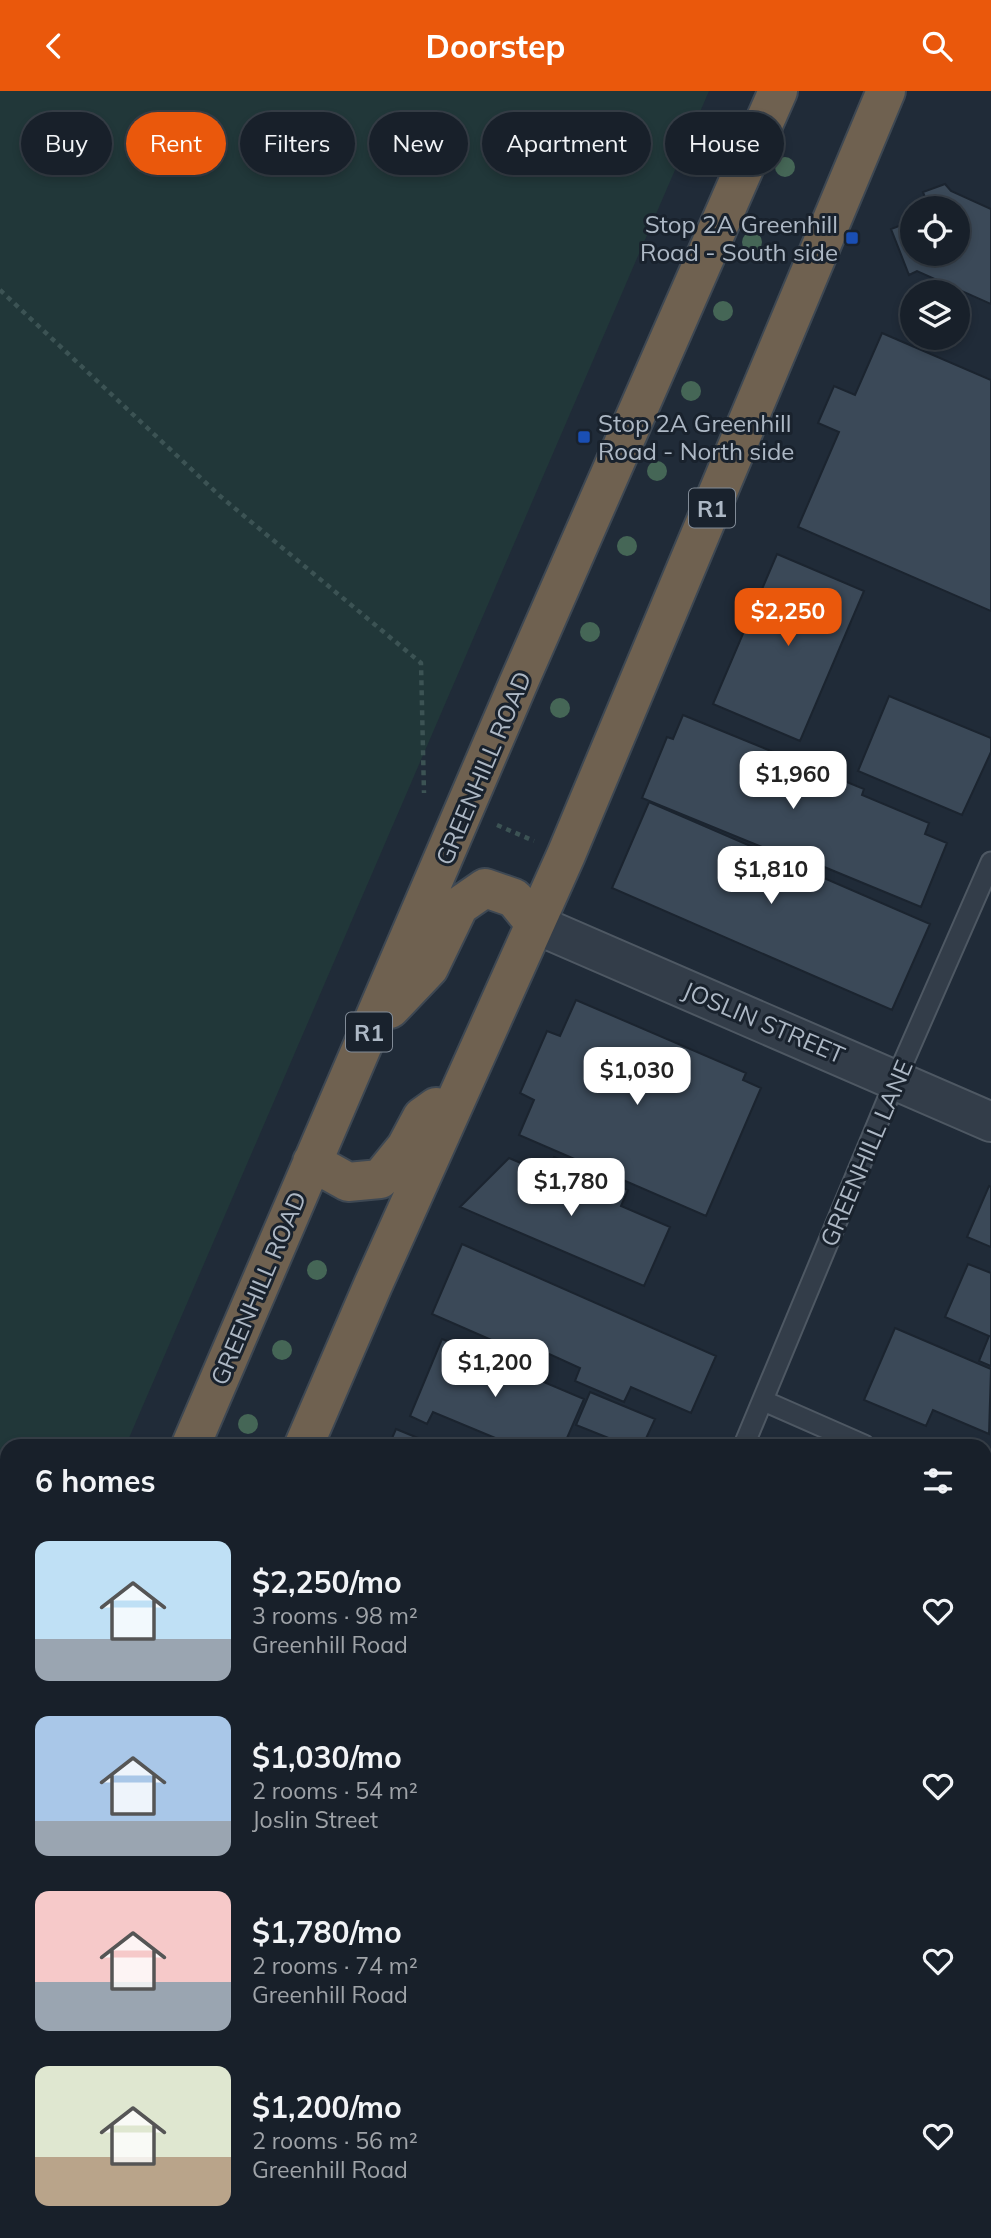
<!DOCTYPE html>
<meta charset="utf-8">
<style>
body{margin:0;font-family:Mulish,sans-serif;background:#212832;color:#f1f3f6;height:100vh;display:flex;flex-direction:column;font-size:26px;white-space:nowrap}
*{box-sizing:border-box;margin:0}
p{font-size:23px;color:#9fa3a8}
.icon{flex:none;width:38px;height:38px;fill:none;stroke:currentColor;stroke-width:2;stroke-linecap:round;stroke-linejoin:round}
.map{position:relative;flex:1;overflow:hidden}
.drawer{position:absolute;left:0px;top:1348px;width:992px;height:800px;display:flex;flex-direction:column;background:#18202a;border-radius:21px 21px 0 0;box-shadow:0 4px 10px #0003,0 0 0 2px #363e47}
.drawer>*{flex:none}
.guide{position:absolute;left:21px;top:21px;width:950px;height:63px;display:flex;gap:14px}
.buttons{position:absolute;left:900px;top:105px;display:grid;gap:14px}
.buttons a{display:grid;place-items:center;width:70px;height:70px;border-radius:50%;background:#18202a;box-shadow:0 4px 10px #0003,0 0 0 2px #363e47;font-size:35px}
.price{position:absolute;translate:-50% -60px;padding:0 16px;border-radius:14px;background:#fff;color:#222;font-size:23px;line-height:46px;filter:drop-shadow(0 2px 4px #0008)}
.price::after{content:'';position:absolute;left:50%;top:42px;width:21px;height:16px;margin-left:-10px;background:inherit;clip-path:polygon(0 0,100% 0,50% 100%)}
.price.current{background:#ea580c;color:#fff}
ul{padding:0;list-style:none}
li{display:flex;align-items:center;gap:21px;height:175px;padding:0 35px}
li span{display:grid;place-items:center;flex:none;width:196px;height:140px;border-radius:14px;color:#555}
li>.icon{margin-inline-start:auto}
span .icon{width:84px;height:84px;fill:#fffc;stroke-width:1}
li b{font-size:30px}
h2{display:flex;justify-content:space-between;align-items:center;height:84px;padding:0 35px;font-size:30px}
.pill{padding:0 24px;border-radius:32px;background:#18202a;box-shadow:0 4px 10px #0003,0 0 0 2px #363e47;font-size:24px;line-height:63px}
.pill.current{background:#ea580c;color:#fff}
header{display:flex;justify-content:space-between;align-items:center;height:91px;padding:0 35px;background:#ea580c;color:#fff;font-size:32px;font-weight:700}
.map>svg:first-child{display:block}
.green{fill:#213739}
.building{fill:#3b4958;stroke:#1b242f;stroke-width:2}
.lines{fill:none;stroke-linecap:round;stroke-linejoin:round}
.lane-casing{stroke:#4e5863;stroke-width:23}
.street-casing{stroke:#4e5863;stroke-width:42}
.highway-casing{stroke:#3e4853;stroke-width:42}
.path{stroke:#3c5354;stroke-width:4.5;stroke-dasharray:5 5;stroke-linecap:butt}
.lane{stroke:#333d49;stroke-width:19}
.street{stroke:#333d49;stroke-width:38}
.highway{stroke:#6f6150;stroke-width:38}
.tree{fill:#456656}
.transit-dot{fill:#1a4fb4;stroke:#19222d;stroke-width:2.5}
.labels{text-anchor:middle;dominant-baseline:central;stroke-width:6;stroke-linejoin:round;paint-order:stroke}
.shield{fill:#19222d;stroke:#818b97;stroke-width:2}
.shield-label{font-size:23px;font-weight:bold;fill:#adb8c5}
.poi-label{font-size:24px;fill:#adb8c5;stroke:#19222d;text-anchor:end}
.street-label{font-size:24px;fill:#adb8c5;stroke:#19222d}
</style>
<header><svg class="icon" aria-label="back" viewBox="0 0 24 24"><path d="M15 5l-7 7 7 7"/></svg>Doorstep<svg class="icon" aria-label="search" viewBox="0 0 24 24"><circle cx="10" cy="10" r="6"/><path d="M15 15l6 6"/></svg></header>
<div class="map">
<svg width="991" height="2147" viewBox="0 0 991 2147">
<rect width="100%" height="100%" fill="#202b38"/>
<path class="green" d="M 0,0 L 709,0 L 126,1354 L 7,1354 L 7,1630 L 0,1646 Z"/>
<path class="building" d="M 945,93 L 951,100 L 991,118 L 991,213 L 917,180 L 909,184 L 891,138 L 912,130 L 912,163 L 957,163 L 957,117 L 929,117 L 923,101 Z
M 882,242 L 991,289 L 991,520 L 798,436 L 839,341 L 818,332 L 834,295 L 855,304 Z
M 777,463 L 864,500 L 800,650 L 713,613 Z
M 889,605 L 991,647 L 991,661 L 962,724 L 858,680 Z
M 683,624 L 864,698 L 862,704 L 929,732 L 925,743 L 947,752 L 921,816 L 812,771 L 811,776 L 642,707 L 667,646 L 673,648 Z
M 649,711 L 930,833 L 892,919 L 612,797 Z
M 576,909 L 746,982 L 743,989 L 761,997 L 706,1125 L 519,1044 L 534,1009 L 520,1002 L 547,940 L 560,945 Z
M 554,1066 L 572,1074 L 564,1091 L 607,1109 L 613,1094 L 628,1099 L 621,1115 L 670,1136 L 644,1195 L 460,1116 L 509,1067 L 547,1083 Z
M 989,1095 L 991,1096 L 991,1156 L 967,1146 Z
M 462,1153 L 716,1265 L 691,1322 L 631,1296 L 624,1311 L 575,1290 L 580,1277 L 523,1251 L 519,1261 L 432,1223 Z
M 968,1173 L 991,1182 L 991,1275 L 979,1270 L 989,1245 L 945,1226 Z
M 895,1237 L 991,1278 L 989,1343 L 933,1319 L 926,1335 L 864,1309 Z
M 442,1248 L 584,1308 L 564,1354 L 512,1354 L 433,1321 L 427,1333 L 410,1325 Z
M 590,1301 L 655,1328 L 643,1354 L 626,1354 L 576,1334 Z
M 396,1338 L 435,1354 L 389,1354 Z
M 991,1750 L 991,1770 L 985,1768 Z
M 985,1778 L 991,1780 L 991,1819 L 985,1817 Z
M 985,1881 L 991,1883 L 991,1929 L 985,1927 Z
M 991,1985 L 991,2011 L 985,2009 L 985,1998 Z
M 237,2140 L 299,2140 L 315,2147 L 252,2147 Z
M 418,2140 L 459,2140 L 474,2147 L 415,2147 Z
M 489,2140 L 572,2140 L 588,2147 L 505,2147 Z
M 623,2140 L 642,2140 L 639,2147 Z"/>
<g class="lines">
<g class="lane-casing">
<path id="lane" d="M 764,1310 L 864,1354
M 744,1354 L 896,988 L 991,771
M 985,1409 L 991,1411
M 0,2145 L 2,2147
M 394,2147 L 397,2140"/>
</g>
<g class="street-casing">
<path id="street" d="M 535,833 L 991,1031
M 985,1562 L 991,1549
M 985,2071 L 991,2073
M 985,2103 L 991,2105
M 728,2147 L 731,2140"/>
</g>
<g class="highway-casing">
<path id="highway" d="M 390,918 L 429,877 L 459,815 L 485,797 L 514,807 L 535,833
M 312,1071 L 348,1091 L 380,1088 L 406,1056 L 422,1026 L 436,1016
M 191,1354 L 518,593 L 778,0
M 304,1354 L 373,1194 L 566,764 L 886,0
M 0,1794 L 7,1779
M 0,2063 L 7,2047"/>
</g>
<path class="path" d="M 0,199 L 220,405 L 421,572 L 424,702
M 497,734 L 534,750"/>
<use href="#lane" class="lane"/>
<use href="#street" class="street"/>
<use href="#highway" class="highway"/>
</g>
<g class="tree">
<circle cx="785" cy="76" r="10"/>
<circle cx="752" cy="151" r="10"/>
<circle cx="723" cy="220" r="10"/>
<circle cx="691" cy="300" r="10"/>
<circle cx="657" cy="380" r="10"/>
<circle cx="627" cy="455" r="10"/>
<circle cx="590" cy="541" r="10"/>
<circle cx="560" cy="617" r="10"/>
<circle cx="317" cy="1179" r="10"/>
<circle cx="282" cy="1259" r="10"/>
<circle cx="248" cy="1333" r="10"/>
</g>
<g class="transit-dot">
<rect x="845" y="140" width="14" height="14" rx="3.5"/>
<rect x="577" y="339" width="14" height="14" rx="3.5"/>
</g>
<g class="labels">
<g class="shield">
<rect x="689" y="397.5" width="46" height="39" rx="5"/>
<rect x="346" y="921.5" width="46" height="39" rx="5"/>
</g>
<g class="shield-label">
<text x="712" y="417">R1</text>
<text x="369" y="941">R1</text>
</g>
<g class="poi-label">
<text x="838" y="133">Stop 2A Greenhill<tspan x="838" dy="28">Road - South side</tspan></text>
<text x="598" y="332" text-anchor="start">Stop 2A Greenhill<tspan x="598" dy="28">Road - North side</tspan></text>
</g>
<g class="street-label">
<text transform="translate(483 677) rotate(-67)">GREENHILL ROAD</text>
<text transform="translate(764 931) rotate(23)">JOSLIN STREET</text>
<text transform="translate(866 1062) rotate(-67)">GREENHILL LANE</text>
<text transform="translate(258 1197) rotate(-67)">GREENHILL ROAD</text>
</g>
</g>
</svg>
<div class="buttons">
<a><svg class="icon" aria-label="locate" viewBox="0 0 24 24"><circle cx="12" cy="12" r="6"/><path d="M12 2v4M12 18v4M2 12h4M18 12h4"/></svg></a>
<a><svg class="icon" aria-label="layers" viewBox="0 0 24 24"><path d="M12 4l9 5-9 5-9-5zM3 14l9 5 9-5"/></svg></a>
</div>
<b class="price current" style="left:788px;top:557px">$2,250</b>
<b class="price" style="left:793px;top:720px">$1,960</b>
<b class="price" style="left:771px;top:815px">$1,810</b>
<b class="price" style="left:637px;top:1016px">$1,030</b>
<b class="price" style="left:571px;top:1127px">$1,780</b>
<b class="price" style="left:495px;top:1308px">$1,200</b>
<div class="guide">
<a class="pill">Buy</a>
<a class="pill current">Rent</a>
<a class="pill">Filters</a>
<a class="pill">New</a>
<a class="pill">Apartment</a>
<a class="pill">House</a>
</div>
<section class="drawer">
<h2>6 homes<svg class="icon" aria-label="filters" viewBox="0 0 24 24"><path d="M4 7h16M4 17h16"/><circle cx="9" cy="7" r="2"/><circle cx="15" cy="17" r="2"/></svg></h2>
<ul>
<li><span style="background:linear-gradient(#bfe0f5 70%,#9aa5b1 0)"><svg class="icon" aria-label="home" viewBox="0 0 24 24"><path d="M3 11l9-7 9 7M6 9v11h12V9"/></svg></span><div><b>$2,250/mo</b><p>3 rooms · 98 m²</p><p>Greenhill Road</p></div><svg class="icon" aria-label="heart" viewBox="0 0 24 24"><path d="M12 20l-8-8c-3-5 5-10 8-4 3-6 11-1 8 4z"/></svg></li>
<li><span style="background:linear-gradient(#a9c7e8 75%,#9aa5b1 0)"><svg class="icon" aria-label="home" viewBox="0 0 24 24"><path d="M3 11l9-7 9 7M6 9v11h12V9"/></svg></span><div><b>$1,030/mo</b><p>2 rooms · 54 m²</p><p>Joslin Street</p></div><svg class="icon" aria-label="heart" viewBox="0 0 24 24"><path d="M12 20l-8-8c-3-5 5-10 8-4 3-6 11-1 8 4z"/></svg></li>
<li><span style="background:linear-gradient(#f6c9c9 65%,#9aa5b1 0)"><svg class="icon" aria-label="home" viewBox="0 0 24 24"><path d="M3 11l9-7 9 7M6 9v11h12V9"/></svg></span><div><b>$1,780/mo</b><p>2 rooms · 74 m²</p><p>Greenhill Road</p></div><svg class="icon" aria-label="heart" viewBox="0 0 24 24"><path d="M12 20l-8-8c-3-5 5-10 8-4 3-6 11-1 8 4z"/></svg></li>
<li><span style="background:linear-gradient(#dfe7d0 65%,#b9a48a 0)"><svg class="icon" aria-label="home" viewBox="0 0 24 24"><path d="M3 11l9-7 9 7M6 9v11h12V9"/></svg></span><div><b>$1,200/mo</b><p>2 rooms · 56 m²</p><p>Greenhill Road</p></div><svg class="icon" aria-label="heart" viewBox="0 0 24 24"><path d="M12 20l-8-8c-3-5 5-10 8-4 3-6 11-1 8 4z"/></svg></li>
</ul>
</section>
</div>
